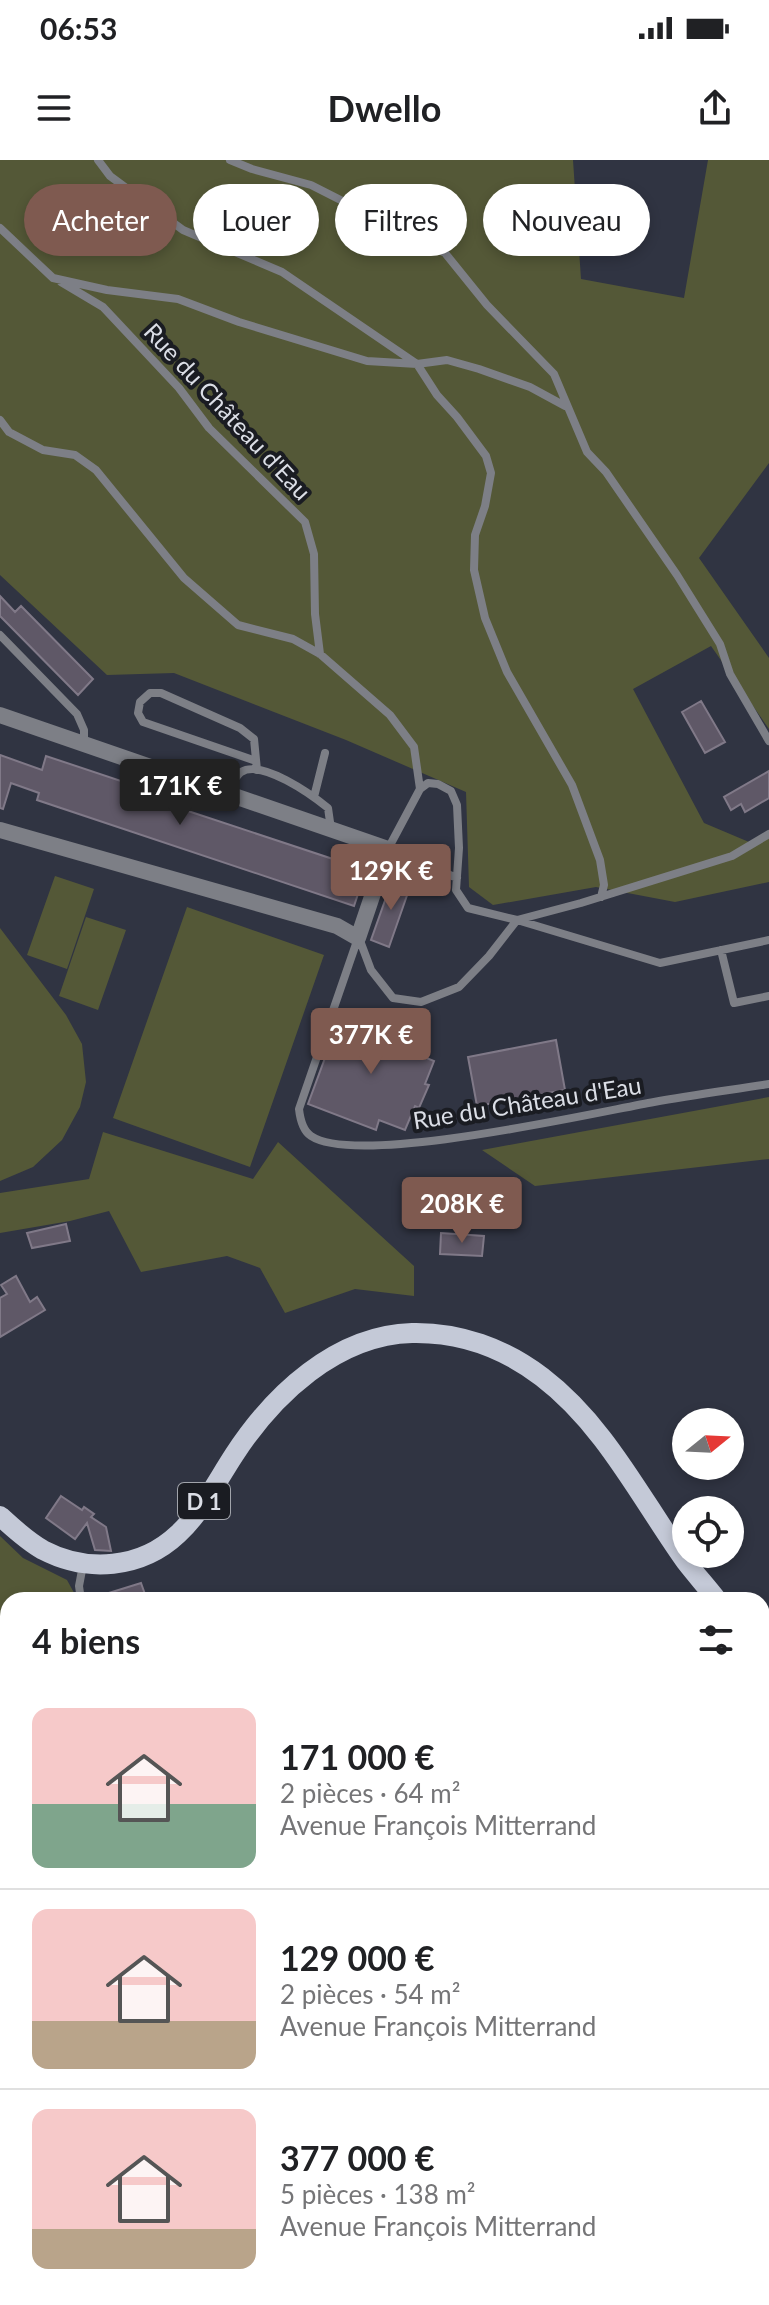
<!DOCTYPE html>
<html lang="fr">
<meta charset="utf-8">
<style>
body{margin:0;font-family:Lato,sans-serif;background:#f2f2f2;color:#202124;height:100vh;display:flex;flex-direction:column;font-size:30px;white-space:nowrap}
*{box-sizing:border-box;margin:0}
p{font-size:26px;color:#757577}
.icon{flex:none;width:44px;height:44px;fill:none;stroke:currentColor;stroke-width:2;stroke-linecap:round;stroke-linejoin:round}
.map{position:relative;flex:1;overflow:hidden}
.drawer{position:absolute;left:0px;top:1432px;width:770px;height:714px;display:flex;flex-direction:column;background:#fff;border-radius:24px 24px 0 0;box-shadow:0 4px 12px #0003}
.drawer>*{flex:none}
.banner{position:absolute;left:24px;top:24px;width:722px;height:72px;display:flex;gap:16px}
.needle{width:52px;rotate:72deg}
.controls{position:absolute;left:672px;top:1248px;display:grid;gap:16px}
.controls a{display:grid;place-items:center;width:72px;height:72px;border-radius:50%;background:#fff;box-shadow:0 4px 12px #0003;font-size:40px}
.price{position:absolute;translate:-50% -68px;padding:0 18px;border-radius:8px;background:#7f5a50;color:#fff;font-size:26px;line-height:52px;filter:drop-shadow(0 2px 4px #0008)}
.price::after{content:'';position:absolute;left:50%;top:48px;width:24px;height:18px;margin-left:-12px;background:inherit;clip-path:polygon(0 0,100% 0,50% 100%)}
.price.on{background:#222;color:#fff}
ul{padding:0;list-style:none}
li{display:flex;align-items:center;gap:24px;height:200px;padding:0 32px}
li+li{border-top:2px solid #e0e0e0}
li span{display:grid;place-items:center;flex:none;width:224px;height:160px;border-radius:16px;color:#555}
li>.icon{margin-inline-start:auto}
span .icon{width:96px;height:96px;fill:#fffc;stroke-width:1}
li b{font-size:34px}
h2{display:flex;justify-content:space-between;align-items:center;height:96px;padding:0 32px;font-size:34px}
.pill{padding:0 28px;border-radius:36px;background:#fff;box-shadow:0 4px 12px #0003;font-size:28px;line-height:72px}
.pill.on{background:#7f5a50;color:#fff}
.status{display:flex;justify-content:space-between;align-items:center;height:56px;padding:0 40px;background:#fff;direction:ltr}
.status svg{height:22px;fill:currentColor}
header{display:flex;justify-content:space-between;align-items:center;height:104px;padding:0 32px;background:#fff;font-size:36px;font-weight:700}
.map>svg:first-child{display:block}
.green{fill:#545837}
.building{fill:#5f5867;stroke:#807988;stroke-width:2}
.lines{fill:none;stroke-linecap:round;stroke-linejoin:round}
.lane{stroke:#7d7f86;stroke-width:8}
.street{stroke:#7d7f86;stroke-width:16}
.primary{stroke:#c4c9d7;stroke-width:20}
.labels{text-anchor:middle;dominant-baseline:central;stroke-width:8;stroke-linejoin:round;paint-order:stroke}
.shield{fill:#1a1c22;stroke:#a1a4ab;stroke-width:2}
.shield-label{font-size:22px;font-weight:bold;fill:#dbdee6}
.street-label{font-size:24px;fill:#dbdee6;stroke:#1a1c22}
</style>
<div class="status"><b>06:53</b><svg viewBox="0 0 49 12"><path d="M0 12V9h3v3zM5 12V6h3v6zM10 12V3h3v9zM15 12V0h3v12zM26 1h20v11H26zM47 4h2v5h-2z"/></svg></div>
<header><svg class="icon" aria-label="menu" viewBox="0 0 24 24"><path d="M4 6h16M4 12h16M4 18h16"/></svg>Dwello<svg class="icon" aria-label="share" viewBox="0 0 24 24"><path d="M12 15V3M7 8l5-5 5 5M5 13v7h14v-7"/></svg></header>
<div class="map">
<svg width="769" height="2145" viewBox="0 0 769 2145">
<rect width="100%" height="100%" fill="#303442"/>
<path class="green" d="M 0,0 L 573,0 L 581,119 L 684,138 L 708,0 L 769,0 L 769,303 L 699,398 L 769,498 L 769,569 L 711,486 L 633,529 L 704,663 L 749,682 L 769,673 L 769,722 L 675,742 L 596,727 L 493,745 L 469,727 L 466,632 L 346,580 L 174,513 L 107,515 L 0,415 Z
M 55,716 L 94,729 L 67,809 L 27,795 Z
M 187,747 L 324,795 L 250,1007 L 113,958 Z
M 86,757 L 126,770 L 98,850 L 59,836 Z
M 0,768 L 66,855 L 82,884 L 86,922 L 80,947 L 62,980 L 33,1007 L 0,1021 Z
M 769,937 L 769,999 L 535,1026 L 482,990 Z
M 103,972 L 253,1019 L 278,982 L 414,1106 L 414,1136 L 355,1129 L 285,1153 L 260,1108 L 227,1096 L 141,1112 L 109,1051 L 70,1061 L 0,1073 L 0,1033 L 89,1019 Z
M 0,1376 L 23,1398 L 67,1420 L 78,1440 L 8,1440 L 8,1580 L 0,1582 Z
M 769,1816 L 769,1923 L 762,1933 L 762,1826 Z"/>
<path class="building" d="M 0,436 L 15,452 L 21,446 L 93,519 L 78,535 L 0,456 Z
M 701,541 L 725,582 L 705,593 L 682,552 Z
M 0,595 L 42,610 L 46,596 L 175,639 L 173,643 L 180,645 L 179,648 L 366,710 L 354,746 L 37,640 L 39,633 L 11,623 L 3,649 L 0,648 Z
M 769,611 L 769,638 L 745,652 L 741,644 L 731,650 L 724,637 Z
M 393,718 L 411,724 L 389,787 L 371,780 Z
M 342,852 L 411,880 L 407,890 L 434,901 L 425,924 L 429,925 L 419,948 L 415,946 L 405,970 L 379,960 L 376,970 L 308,944 Z
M 556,880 L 565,930 L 477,946 L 468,897 Z
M 66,1064 L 70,1081 L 32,1088 L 27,1073 Z
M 441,1073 L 484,1076 L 482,1096 L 440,1094 Z
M 16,1116 L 30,1142 L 37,1137 L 45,1150 L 0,1177 L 0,1138 L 7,1134 L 1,1125 Z
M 61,1336 L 82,1350 L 84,1347 L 94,1354 L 91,1357 L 106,1367 L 111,1391 L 95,1390 L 87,1363 L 75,1379 L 46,1358 Z
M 141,1423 L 146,1437 L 137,1440 L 97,1440 L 96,1437 Z"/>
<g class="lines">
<path class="lane" d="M 98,0 L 110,16 L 183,70 L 282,112 L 417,204 L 437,235 L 457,257 L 486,296 L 491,313 L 485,346 L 475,375 L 474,410 L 485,458 L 507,512 L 572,625 L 600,700 L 604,725 L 601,737
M 230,0 L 252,9 L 311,25 L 445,93 L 487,145 L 554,214 L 587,292 L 606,312 L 677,415 L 720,484 L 730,514 L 769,581
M 0,68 L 53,118 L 107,130 L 178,139 L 239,162 L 367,201 L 417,204 L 447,200 L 479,209 L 530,227 L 565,246
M 61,122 L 103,147 L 179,228 L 209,268 L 305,362 L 314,394 L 315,454 L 320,494
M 0,260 L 9,272 L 43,290 L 75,295 L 96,310 L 184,418 L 238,465 L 293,479 L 320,494 L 390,555 L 414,587 L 420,629
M 0,475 L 77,554 L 84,570 L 84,583
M 256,601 L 143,562 L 138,553 L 140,542 L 150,533 L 161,533 L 240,568 L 254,579 L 257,610
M 226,633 C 231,626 235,617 241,612 C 262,599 312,635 328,648 L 331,669
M 314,637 L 325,593
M 457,718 L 388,689 L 420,629 L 428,623 L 438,624 L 451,631 L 457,645 L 459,688 L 456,730 L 468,748 L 517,760 L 660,803 L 769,780
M 358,778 L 299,949 C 300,958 302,970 311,976 C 357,1007 593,953 654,942 C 692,935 731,930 769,924
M 359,778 L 371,810 L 393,838 L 421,842 L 459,827 L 489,796 L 517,760 L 581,743 L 732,696 L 769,674
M 721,790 L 734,843 L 769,836
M 81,1440 L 79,1426 L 83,1405"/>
<path class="street" d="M 0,555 L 388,689 L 358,778 L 337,766 L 0,670
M 135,2145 L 148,2138"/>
<path class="primary" d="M 0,1356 C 13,1368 27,1381 43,1390 C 87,1413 141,1409 178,1374 C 201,1353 217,1321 234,1295 C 273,1235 336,1175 412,1173 C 459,1172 504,1188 542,1217 C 605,1265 641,1339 686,1402 C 696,1415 707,1427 717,1440
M 762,1492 L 769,1499"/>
</g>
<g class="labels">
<rect class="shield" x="178" y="1323" width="52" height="36" rx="6"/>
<g class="shield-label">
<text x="204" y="1341">D 1</text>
</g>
<g class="street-label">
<text transform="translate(228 251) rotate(47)">Rue du Château d'Eau</text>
<text transform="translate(527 942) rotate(-9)">Rue du Château d'Eau</text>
</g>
</g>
</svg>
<div class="controls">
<a><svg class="needle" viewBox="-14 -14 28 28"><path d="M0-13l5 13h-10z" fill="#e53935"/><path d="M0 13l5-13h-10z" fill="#757577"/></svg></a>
<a><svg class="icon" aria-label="locate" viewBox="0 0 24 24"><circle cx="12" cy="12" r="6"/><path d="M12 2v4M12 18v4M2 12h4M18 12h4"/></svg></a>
</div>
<b class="price on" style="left:180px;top:667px">171K €</b>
<b class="price" style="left:391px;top:752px">129K €</b>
<b class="price" style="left:371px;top:916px">377K €</b>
<b class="price" style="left:462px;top:1085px">208K €</b>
<div class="banner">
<a class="pill on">Acheter</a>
<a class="pill">Louer</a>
<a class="pill">Filtres</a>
<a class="pill">Nouveau</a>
</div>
<section class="drawer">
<h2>4 biens<svg class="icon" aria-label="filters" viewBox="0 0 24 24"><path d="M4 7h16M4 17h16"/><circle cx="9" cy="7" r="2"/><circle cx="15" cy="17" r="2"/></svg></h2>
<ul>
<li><span style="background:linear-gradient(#f6c9c9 60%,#7fa58c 0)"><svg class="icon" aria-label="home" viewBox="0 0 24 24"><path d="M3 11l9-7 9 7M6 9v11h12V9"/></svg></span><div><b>171 000 €</b><p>2 pièces · 64 m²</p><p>Avenue François Mitterrand</p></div></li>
<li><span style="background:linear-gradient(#f6c9c9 70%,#b9a48a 0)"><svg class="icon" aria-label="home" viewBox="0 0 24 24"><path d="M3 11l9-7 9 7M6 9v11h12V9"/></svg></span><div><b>129 000 €</b><p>2 pièces · 54 m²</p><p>Avenue François Mitterrand</p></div></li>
<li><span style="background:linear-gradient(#f6c9c9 75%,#b9a48a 0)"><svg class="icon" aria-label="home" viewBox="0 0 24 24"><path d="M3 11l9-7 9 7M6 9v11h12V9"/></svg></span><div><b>377 000 €</b><p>5 pièces · 138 m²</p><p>Avenue François Mitterrand</p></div></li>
</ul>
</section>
</div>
